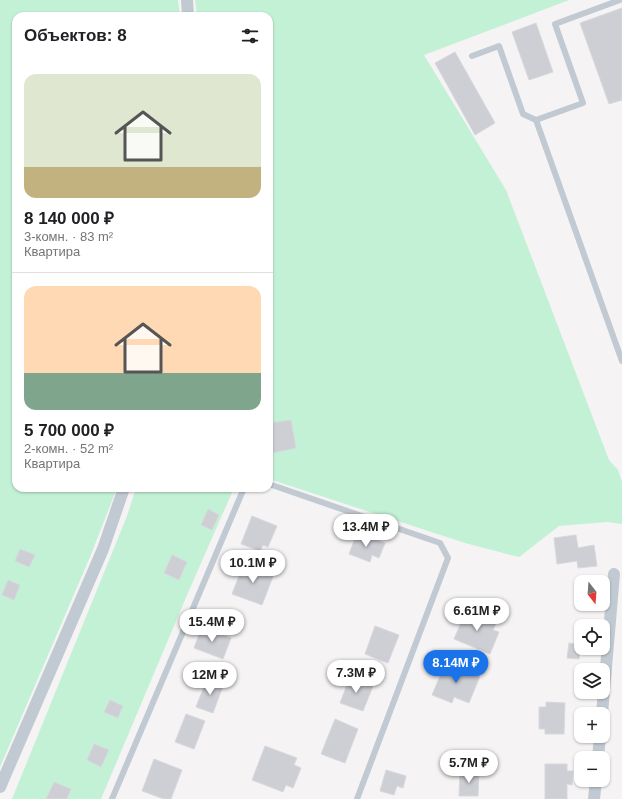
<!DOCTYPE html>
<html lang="ru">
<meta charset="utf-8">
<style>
body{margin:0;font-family:Arial,sans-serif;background:#f6f6f6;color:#202124;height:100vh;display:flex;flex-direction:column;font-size:15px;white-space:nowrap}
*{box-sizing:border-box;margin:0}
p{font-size:13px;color:#757577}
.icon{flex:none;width:22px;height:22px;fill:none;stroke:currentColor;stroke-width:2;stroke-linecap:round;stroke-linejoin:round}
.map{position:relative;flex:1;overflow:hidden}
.panel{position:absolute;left:12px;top:12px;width:261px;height:480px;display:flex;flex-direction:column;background:#fff;border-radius:12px;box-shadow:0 1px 3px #0004}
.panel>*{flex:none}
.needle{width:26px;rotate:163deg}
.tools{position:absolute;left:574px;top:575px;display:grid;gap:8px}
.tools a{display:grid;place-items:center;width:36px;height:36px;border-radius:8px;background:#fff;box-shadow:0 1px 3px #0004;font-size:20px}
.price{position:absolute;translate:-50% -34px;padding:0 9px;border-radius:14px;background:#fff;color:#222;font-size:13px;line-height:26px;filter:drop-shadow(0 1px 2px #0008)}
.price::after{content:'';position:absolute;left:50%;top:24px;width:12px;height:9px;margin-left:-6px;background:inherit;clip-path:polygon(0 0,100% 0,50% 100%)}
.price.current{background:#1a73e8;color:#fff}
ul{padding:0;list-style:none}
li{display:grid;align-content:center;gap:8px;height:212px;padding:0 12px}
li+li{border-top:1px solid #e0e0e0}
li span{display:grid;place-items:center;height:124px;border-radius:12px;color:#555}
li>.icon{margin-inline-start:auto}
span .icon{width:72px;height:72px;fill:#fffc;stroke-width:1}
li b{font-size:17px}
h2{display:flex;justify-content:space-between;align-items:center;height:48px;padding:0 12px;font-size:17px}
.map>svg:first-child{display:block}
.green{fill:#c3f1d5}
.building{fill:#cdcfd5;stroke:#d7d9de}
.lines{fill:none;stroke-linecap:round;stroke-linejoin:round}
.service{stroke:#c1cad2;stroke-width:6}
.minor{stroke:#c1cad2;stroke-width:12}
</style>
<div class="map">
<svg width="622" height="799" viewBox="0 0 622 799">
<rect width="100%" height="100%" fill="#f5f3f3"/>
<path class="green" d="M 0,0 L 178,0 L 180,16 L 16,16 L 16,488 L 117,488 L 90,557 L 0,767 Z
M 195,0 L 569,0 L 424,55 L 506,190 L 609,460 L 618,470 L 622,482 L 622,524 L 607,522 L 559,526 L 519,557 L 465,543 L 269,479 L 269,16 L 197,16 Z
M 136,488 L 234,488 L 187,595 L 101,799 L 12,799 L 127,516 Z"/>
<path class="building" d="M 622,8 L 622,100 L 609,104 L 580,23 Z
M 536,23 L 553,72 L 529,80 L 512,32 Z
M 455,52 L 495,123 L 475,135 L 435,63 Z
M 291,420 L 296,448 L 272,453 L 269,438 L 269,423 Z
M 208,509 L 219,515 L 212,530 L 201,525 Z
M 252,516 L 277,526 L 268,547 L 263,545 L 260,551 L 241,544 Z
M 357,533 L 385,543 L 379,558 L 372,555 L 370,562 L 349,554 Z
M 576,535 L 578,548 L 594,545 L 597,566 L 578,568 L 577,561 L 557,564 L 554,538 Z
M 20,549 L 35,555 L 29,567 L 15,561 Z
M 172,555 L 187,562 L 179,580 L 164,573 Z
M 244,563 L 274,574 L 262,605 L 232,594 Z
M 8,580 L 20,585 L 14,600 L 2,595 Z
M 467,609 L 497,621 L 493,630 L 499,632 L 490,654 L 454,639 Z
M 375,626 L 399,635 L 388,663 L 365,654 Z
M 202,627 L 231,638 L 223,659 L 194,648 Z
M 569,643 L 581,645 L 579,659 L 567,658 Z
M 446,662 L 480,676 L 469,703 L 454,697 L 452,703 L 432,695 Z
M 350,677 L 373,686 L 363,711 L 340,703 Z
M 207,679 L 223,686 L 213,713 L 196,707 Z
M 110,700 L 123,706 L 118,718 L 104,712 Z
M 546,702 L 565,703 L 564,734 L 545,734 L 545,729 L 539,729 L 539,707 L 546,707 Z
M 186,714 L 205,721 L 194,749 L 175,742 Z
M 335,719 L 358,729 L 345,763 L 321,754 Z
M 94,744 L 109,750 L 101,767 L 87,760 Z
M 265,746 L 297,758 L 294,765 L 301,768 L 293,788 L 286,785 L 283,792 L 252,780 Z
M 154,759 L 182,770 L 171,799 L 164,799 L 142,791 Z
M 545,764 L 567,764 L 567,771 L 573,771 L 572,785 L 567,784 L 567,799 L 545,799 Z
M 386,770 L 406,776 L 403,788 L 397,786 L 394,795 L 380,791 Z
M 460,771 L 479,771 L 478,796 L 459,796 Z
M 54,782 L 71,789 L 67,799 L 46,799 Z"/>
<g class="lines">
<path class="service" d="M 620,0 L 555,24 L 583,103 L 536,120 L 622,361
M 472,56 L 499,46 L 523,114 L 536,120
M 269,484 L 440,543 L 448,558 L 357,799
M 112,799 L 244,488"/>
<path class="minor" d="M 187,0 L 188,16
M 602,714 L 614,574
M 598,758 L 600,736
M 0,787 L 103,549 L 124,488
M 594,799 L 596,780"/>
</g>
</svg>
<div class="tools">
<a><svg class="needle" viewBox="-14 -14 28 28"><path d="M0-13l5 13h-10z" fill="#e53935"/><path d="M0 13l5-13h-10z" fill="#757577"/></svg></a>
<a><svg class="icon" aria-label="locate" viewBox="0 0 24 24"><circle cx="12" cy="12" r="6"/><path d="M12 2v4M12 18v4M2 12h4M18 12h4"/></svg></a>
<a><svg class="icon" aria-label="layers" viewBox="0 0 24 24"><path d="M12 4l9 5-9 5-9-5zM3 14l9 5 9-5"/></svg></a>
<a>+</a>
<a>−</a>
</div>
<b class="price" style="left:366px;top:548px">13.4M ₽</b>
<b class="price" style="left:253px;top:584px">10.1M ₽</b>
<b class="price" style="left:477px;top:632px">6.61M ₽</b>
<b class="price" style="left:212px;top:643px">15.4M ₽</b>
<b class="price current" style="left:456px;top:684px">8.14M ₽</b>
<b class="price" style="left:356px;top:694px">7.3M ₽</b>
<b class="price" style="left:210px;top:696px">12M ₽</b>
<b class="price" style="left:469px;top:784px">5.7M ₽</b>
<section class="panel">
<h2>Объектов: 8<svg class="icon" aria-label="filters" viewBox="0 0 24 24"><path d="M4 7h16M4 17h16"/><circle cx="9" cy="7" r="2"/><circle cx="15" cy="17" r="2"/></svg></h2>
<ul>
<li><span style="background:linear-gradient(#dfe7d0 75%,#c2b280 0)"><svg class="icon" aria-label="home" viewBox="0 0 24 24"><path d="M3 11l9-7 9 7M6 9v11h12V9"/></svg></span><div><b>8 140 000 ₽</b><p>3-комн. · 83 m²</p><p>Квартира</p></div></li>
<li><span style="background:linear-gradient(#ffd9b3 70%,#7fa58c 0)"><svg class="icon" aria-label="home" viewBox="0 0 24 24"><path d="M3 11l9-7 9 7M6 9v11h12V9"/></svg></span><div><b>5 700 000 ₽</b><p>2-комн. · 52 m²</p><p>Квартира</p></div></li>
</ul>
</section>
</div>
